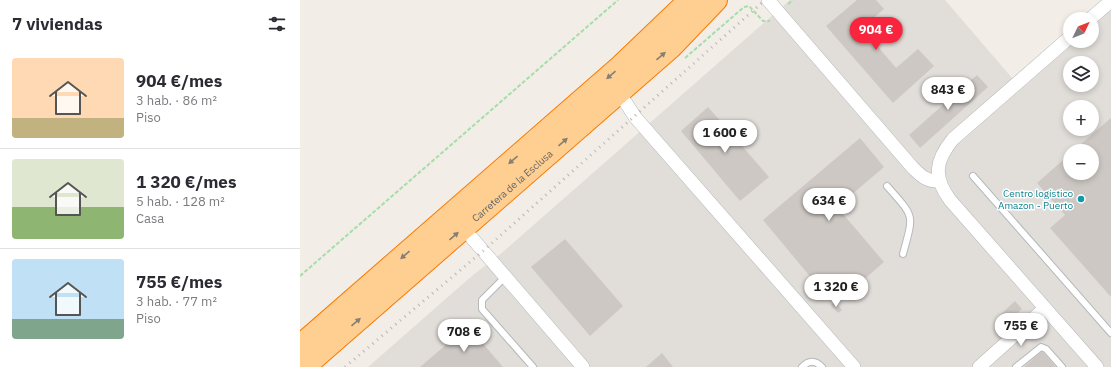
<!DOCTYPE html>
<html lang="es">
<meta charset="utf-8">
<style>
body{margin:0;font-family:"IBM Plex Sans",sans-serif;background:#f7f7f7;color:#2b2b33;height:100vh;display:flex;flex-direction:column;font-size:15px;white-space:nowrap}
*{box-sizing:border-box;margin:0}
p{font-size:13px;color:#7c7c81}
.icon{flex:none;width:22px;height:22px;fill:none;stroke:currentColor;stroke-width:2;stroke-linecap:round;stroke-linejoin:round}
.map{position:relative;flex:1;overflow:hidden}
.sheet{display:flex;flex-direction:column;background:#fff;width:300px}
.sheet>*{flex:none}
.needle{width:26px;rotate:47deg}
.fabs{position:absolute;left:763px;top:12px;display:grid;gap:8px}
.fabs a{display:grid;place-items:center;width:36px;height:36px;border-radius:50%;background:#fff;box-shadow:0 2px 6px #0003;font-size:20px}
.price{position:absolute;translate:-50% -34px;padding:0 9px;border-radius:14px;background:#fff;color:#222;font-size:13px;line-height:26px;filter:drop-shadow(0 1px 2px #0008)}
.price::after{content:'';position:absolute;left:50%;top:24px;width:12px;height:9px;margin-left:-6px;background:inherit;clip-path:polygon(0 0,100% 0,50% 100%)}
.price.on{background:#f9253e;color:#fff}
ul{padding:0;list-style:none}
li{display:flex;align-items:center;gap:12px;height:100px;padding:0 12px}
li+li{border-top:1px solid #e1e1e2}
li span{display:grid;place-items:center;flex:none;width:112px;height:80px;border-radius:4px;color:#555}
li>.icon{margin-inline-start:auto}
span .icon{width:48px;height:48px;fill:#fffc;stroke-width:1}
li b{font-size:17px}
h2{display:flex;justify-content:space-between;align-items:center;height:48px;padding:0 12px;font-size:17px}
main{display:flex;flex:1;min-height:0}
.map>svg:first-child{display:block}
.industrial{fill:#e1ddd9;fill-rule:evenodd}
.building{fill:#cdc8c4}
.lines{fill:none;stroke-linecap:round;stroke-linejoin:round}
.lane-casing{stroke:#b4b9bc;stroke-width:8}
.street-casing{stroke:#b4b9bc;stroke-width:14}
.highway-casing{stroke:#f97b00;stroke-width:24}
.path{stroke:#a4dea8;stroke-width:2;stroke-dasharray:4 2;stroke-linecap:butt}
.lane{stroke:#fff;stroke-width:6}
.street{stroke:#fff;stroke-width:13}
.highway{stroke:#ffce91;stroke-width:22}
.rail{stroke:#b6b7b8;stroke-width:3;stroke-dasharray:1 5;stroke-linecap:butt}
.oneway{fill:#867f73}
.culture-dot{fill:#0f9aa8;stroke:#fff;stroke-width:1.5}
.labels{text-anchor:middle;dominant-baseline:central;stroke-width:3;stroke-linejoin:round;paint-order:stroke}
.street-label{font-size:10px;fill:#5e6569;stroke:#fff}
.culture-label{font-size:10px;fill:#0d838f;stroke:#fff;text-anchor:end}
</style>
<main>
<section class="sheet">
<h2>7 viviendas<svg class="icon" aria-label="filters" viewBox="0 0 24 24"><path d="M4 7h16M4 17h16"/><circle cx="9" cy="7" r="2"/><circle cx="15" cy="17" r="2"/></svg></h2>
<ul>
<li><span style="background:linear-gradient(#ffd9b3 75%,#c2b280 0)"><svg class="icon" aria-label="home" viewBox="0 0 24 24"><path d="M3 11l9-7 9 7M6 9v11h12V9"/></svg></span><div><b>904 €/mes</b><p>3 hab. · 86 m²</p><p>Piso</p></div></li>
<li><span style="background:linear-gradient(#dfe7d0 60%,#8fb573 0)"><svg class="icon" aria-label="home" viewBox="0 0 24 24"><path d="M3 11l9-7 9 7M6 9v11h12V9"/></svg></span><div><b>1 320 €/mes</b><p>5 hab. · 128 m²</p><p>Casa</p></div></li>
<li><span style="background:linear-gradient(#bfe0f5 75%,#7fa58c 0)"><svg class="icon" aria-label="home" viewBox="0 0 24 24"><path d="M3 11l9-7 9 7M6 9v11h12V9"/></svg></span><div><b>755 €/mes</b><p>3 hab. · 77 m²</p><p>Piso</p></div></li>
</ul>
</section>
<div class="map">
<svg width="811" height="367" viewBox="0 0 811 367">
<rect width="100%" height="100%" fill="#f2ede7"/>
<path class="industrial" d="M 490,0 L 645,0 L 713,79 L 770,29 L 770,41 L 792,41 L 792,19 L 782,19 L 803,0 L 811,0 L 811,367 L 68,367 L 173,275 L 203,252 ZM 770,63 L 792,63 L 792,85 L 770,85 ZM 770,107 L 792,107 L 792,129 L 770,129 ZM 770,151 L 792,151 L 792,173 L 770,173 Z"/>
<path class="building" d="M 557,0 L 576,0 L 584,9 L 562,28 L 596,68 L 618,49 L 634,66 L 593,103 L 526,26 Z
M 677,75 L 688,87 L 620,148 L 609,135 Z
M 408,107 L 469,177 L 440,201 L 381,131 Z
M 811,118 L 811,297 L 750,228 L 765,215 L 737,183 L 770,154 L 770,173 L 792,173 L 792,151 L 773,151 Z
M 560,138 L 584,167 L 537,207 L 584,262 L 552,290 L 540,278 L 523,292 L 463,220 Z
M 265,239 L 323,306 L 290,336 L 231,267 Z
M 715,301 L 722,309 L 705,324 L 698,317 Z
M 534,302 L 542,310 L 538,313 L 531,305 Z
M 168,326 L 203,367 L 120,367 Z
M 742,351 L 756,367 L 724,367 Z
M 362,353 L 373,367 L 346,367 Z"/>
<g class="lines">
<g class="lane-casing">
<path id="lane" d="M 673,176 L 811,333
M 587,186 C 615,218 614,213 603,254
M 205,277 L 182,300 L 182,309 L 233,367
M 502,367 C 509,360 515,360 522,367
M 716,367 L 741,347 L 746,349 L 762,367"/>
</g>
<g class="street-casing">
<path id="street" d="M 468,0 L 613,168 C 621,176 628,182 639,181
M 790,19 L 811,1
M 770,37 L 653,139 C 635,161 633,177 650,200 L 797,367
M 326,103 L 335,117 L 554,367
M 172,238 L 283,367
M 679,367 L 745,308"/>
</g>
<g class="highway-casing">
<g id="highway">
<path d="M 0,346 L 321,66 L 390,0"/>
<path id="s1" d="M 4,367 L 371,47 L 416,0"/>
</g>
</g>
<path class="path" d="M 488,4 L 493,0
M 385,58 L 444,7 L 449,6 L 463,21 L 470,21
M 0,276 L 318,0"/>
<use href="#lane" class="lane"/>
<use href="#street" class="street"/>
<use href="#highway" class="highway"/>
<path class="rail" d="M 45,367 L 183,251 L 465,0"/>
</g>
<defs><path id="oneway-solid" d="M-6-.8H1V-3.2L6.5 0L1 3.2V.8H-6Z"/></defs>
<g class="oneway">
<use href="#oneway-solid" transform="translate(361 56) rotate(-41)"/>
<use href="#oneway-solid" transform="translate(311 75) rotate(139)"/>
<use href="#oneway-solid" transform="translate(263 142) rotate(-41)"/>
<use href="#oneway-solid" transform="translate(213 160) rotate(139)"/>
<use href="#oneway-solid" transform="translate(154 236) rotate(-41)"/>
<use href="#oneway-solid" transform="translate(105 255) rotate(139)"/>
<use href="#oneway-solid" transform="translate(56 322) rotate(-41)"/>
</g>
<circle class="culture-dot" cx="781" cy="199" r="4"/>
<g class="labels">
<g class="street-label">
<text stroke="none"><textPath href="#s1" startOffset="276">Carretera de la Esclusa</textPath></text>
</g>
<g class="culture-label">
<text x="773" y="193">Centro logístico<tspan x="773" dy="12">Amazon - Puerto</tspan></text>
</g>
</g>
</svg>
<div class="fabs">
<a><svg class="needle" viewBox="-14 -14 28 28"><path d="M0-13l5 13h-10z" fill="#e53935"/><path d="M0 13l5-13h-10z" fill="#7c7c81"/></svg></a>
<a><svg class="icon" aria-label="layers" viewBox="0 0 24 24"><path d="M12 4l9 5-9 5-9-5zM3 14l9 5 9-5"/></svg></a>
<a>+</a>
<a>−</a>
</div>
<b class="price on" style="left:576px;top:51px">904 €</b>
<b class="price" style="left:648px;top:111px">843 €</b>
<b class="price" style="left:425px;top:154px">1 600 €</b>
<b class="price" style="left:529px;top:222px">634 €</b>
<b class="price" style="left:536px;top:308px">1 320 €</b>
<b class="price" style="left:721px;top:347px">755 €</b>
<b class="price" style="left:164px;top:353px">708 €</b>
</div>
</main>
